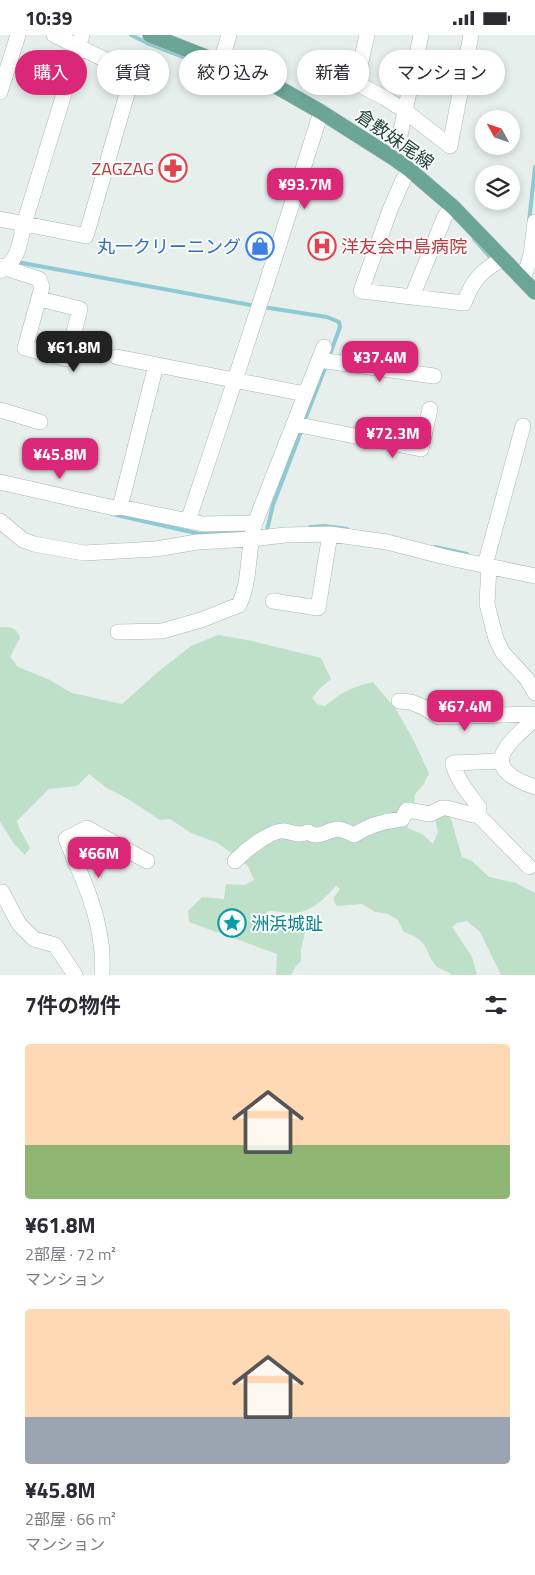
<!DOCTYPE html>
<html lang="ja">
<meta charset="utf-8">
<style>
body{margin:0;font-family:"Titillium Web","Noto Sans JP",sans-serif;background:#f7f7f7;color:#2b2b33;height:100vh;display:flex;flex-direction:column;font-size:19px;white-space:nowrap}
*{box-sizing:border-box;margin:0}
p{font-size:16px;color:#7c7c81}
.icon{flex:none;width:28px;height:28px;fill:none;stroke:currentColor;stroke-width:2;stroke-linecap:round;stroke-linejoin:round}
.map{position:relative;height:940px;overflow:hidden}
.details{display:flex;flex-direction:column;background:#fff;flex:1}
.details>*{flex:none}
.banner{position:absolute;left:15px;top:15px;width:505px;height:45px;display:flex;gap:10px}
.needle{width:32px;rotate:310deg}
.buttons{position:absolute;left:475px;top:75px;display:grid;gap:10px}
.buttons a{display:grid;place-items:center;width:45px;height:45px;border-radius:50%;background:#fff;box-shadow:0 2px 8px #0003;font-size:25px}
.price{position:absolute;translate:-50% -42px;padding:0 11px;border-radius:10px;background:#db2777;color:#fff;font-size:16px;line-height:32px;filter:drop-shadow(0 1px 2px #0008)}
.price::after{content:'';position:absolute;left:50%;top:30px;width:15px;height:11px;margin-left:-8px;background:inherit;clip-path:polygon(0 0,100% 0,50% 100%)}
.price.on{background:#222;color:#fff}
ul{padding:0;list-style:none}
li{display:grid;align-content:center;gap:10px;height:265px;padding:0 25px}
li span{display:grid;place-items:center;height:155px;border-radius:5px;color:#555}
li>.icon{margin-inline-start:auto}
span .icon{width:90px;height:90px;fill:#fffc;stroke-width:1}
li b{font-size:21px}
h2{display:flex;justify-content:space-between;align-items:center;height:60px;padding:0 25px;font-size:21px}
.tag{padding:0 18px;border-radius:22px;background:#fff;box-shadow:0 2px 8px #0003;font-size:18px;line-height:45px}
.tag.on{background:#db2777;color:#fff}
.status{display:flex;justify-content:space-between;align-items:center;height:35px;padding:0 25px;background:#fff;direction:ltr}
.status svg{height:14px;fill:currentColor}
.map>svg:first-child{display:block}
.green{fill:#bfe0c8}
.lines{fill:none;stroke-linecap:round;stroke-linejoin:round}
.stream{stroke:#8ec9d4;stroke-width:4}
.minor-casing{stroke:#a8b8b2;stroke-width:16}
.major-casing{stroke:#c2cac8;stroke-width:16}
.minor{stroke:#fff;stroke-width:15}
.major{stroke:#6aa596;stroke-width:15}
.labels{text-anchor:middle;dominant-baseline:central;stroke-width:4;stroke-linejoin:round;paint-order:stroke}
.street-label{font-size:18px;fill:#24423a;stroke:#f7fbf9}
.health-label{font-size:18px;fill:#be3a42;stroke:#f7fbf9;text-anchor:end}
.shop-label{font-size:18px;fill:#366cbe;stroke:#f7fbf9;text-anchor:end}
.culture-label{font-size:18px;fill:#0d838f;stroke:#f7fbf9;text-anchor:start}
</style>
<div class="status"><b>10:39</b><svg viewBox="0 0 49 12"><path d="M0 12V9h3v3zM5 12V6h3v6zM10 12V3h3v9zM15 12V0h3v12zM26 1h20v11H26zM47 4h2v5h-2z"/></svg></div>
<div class="map">
<svg width="535" height="940" viewBox="0 0 535 940">
<rect width="100%" height="100%" fill="#e6efeb"/>
<path class="green" d="M 0,592 C 10,592 17,592 20,603 L 10,622 L 18,632 L 48,644 L 72,658 L 122,669 L 158,637 L 191,611 L 218,600 L 252,606 L 321,623 L 331,644 L 319,654 L 312,663 L 317,669 L 325,671 C 342,657 352,652 373,647 L 395,673 L 412,702 L 429,738 L 423,750 L 415,759 L 414,773 L 407,793 L 422,799 L 433,809 L 438,797 L 434,780 L 445,775 L 451,784 L 462,822 L 472,826 L 489,842 L 516,848 L 535,858 L 535,940 L 501,940 L 480,897 L 467,886 L 457,888 L 452,892 L 472,922 L 477,940 L 452,940 C 447,935 440,935 435,930 C 428,922 427,909 417,903 C 413,900 407,899 403,896 L 398,885 L 388,879 L 375,877 L 362,869 L 337,871 L 334,867 L 334,862 L 340,854 L 336,851 C 325,863 311,878 293,878 C 285,878 276,876 268,876 L 265,879 L 266,882 L 301,890 L 306,893 L 301,915 L 301,926 L 296,931 L 291,940 L 276,940 L 277,919 L 189,887 L 188,876 L 202,862 L 224,864 L 226,849 L 245,850 L 254,845 L 248,831 L 218,808 L 191,798 L 170,784 L 160,785 L 128,764 L 107,753 L 89,739 L 77,751 L 49,754 L 17,786 L 20,795 L 30,813 L 25,820 L 15,810 L 0,787 Z"/>
<g class="lines">
<path class="stream" d="M 131,0 L 149,9 L 253,49
M 529,187 L 535,132
M 474,204 L 490,222
M 17,227 L 256,271
M 263,272 L 327,282 L 339,287 L 340,292 L 329,322
M 304,387 L 327,328
M 112,479 L 200,499 L 250,496
M 310,492 L 325,491 L 347,494
M 267,495 L 273,470 L 302,394
M 435,512 L 467,519"/>
<g class="minor-casing">
<path id="minor" d="M 367,0 L 356,48 L 385,63 L 405,76 L 450,111 L 471,0
M 221,27 L 229,0
M 0,57 L 18,0
M 395,124 L 421,0
M 410,135 L 403,145 L 390,175 L 361,256 L 464,268 C 473,245 481,236 502,224
M 0,184 L 86,201 L 133,38 L 54,0
M 0,231 L 39,244 L 42,252 L 25,313 L 67,324 L 80,274 L 40,264
M 0,236 C 20,224 19,209 24,189 L 82,0
M 523,245 L 531,220 L 535,187
M 412,262 L 445,181 L 453,172
M 117,322 L 305,359
M 319,325 L 434,341
M 156,330 L 120,472 L 203,489 L 255,488
M 0,375 L 40,387
M 294,389 L 421,414 L 430,374
M 0,447 L 114,473 L 120,472
M 0,486 L 23,505 L 34,509 L 84,518 L 156,514 L 197,507 L 251,504 L 285,500 L 330,499 L 387,507 L 445,522 L 535,541
M 188,486 C 234,350 278,214 321,77
M 485,530 L 523,391
M 489,531 L 487,569 L 496,604 L 503,618 L 527,644 L 535,658
M 273,566 L 318,573 L 330,499
M 118,597 L 162,596 L 201,585 L 239,570 C 251,545 247,515 255,488 L 324,312
M 399,666 L 411,667 L 423,672 L 439,682 L 535,679
M 535,684 C 503,712 479,733 535,752
M 476,778 L 529,832
M 235,826 C 245,816 271,794 285,796 C 294,798 299,801 308,797 C 320,805 327,794 339,794 C 344,795 350,798 354,800 C 369,790 384,786 402,784 L 407,775 L 430,779 L 442,773 L 447,773 L 473,780 L 478,777 L 479,772 C 469,759 456,744 453,728 L 501,726
M 2,857 L 19,889 L 34,904 L 55,910 L 75,940
M 102,940 C 102,930 103,919 101,909 C 97,872 80,838 66,804 L 87,793 L 147,826"/>
</g>
<g class="major-casing">
<path id="major" d="M 150,0 L 267,46 L 321,77 L 395,124 L 410,135 L 453,172 L 535,257"/>
</g>
<use href="#minor" class="minor"/>
<use href="#major" class="major"/>
</g>
<defs>
<g id="pharmacy-ring" transform="scale(1.4375)"><circle r="9.5" fill="#f7fbf9" stroke="#e0444e" stroke-width="1.5"/><path d="M-2-6h4v4h4v4h-4v4h-4v-4h-4v-4h4Z" fill="#e0444e"/></g>
<g id="shop-ring" transform="scale(1.4375)"><circle r="9.5" fill="#f7fbf9" stroke="#3f7fe0" stroke-width="1.5"/><path d="M-5-2.5h2.3a2.7 3.5 0 0 1 5.4 0H5L5.5 6h-11ZM-1.5-2.5h3a1.5 2.3 0 0 0-3 0Z" fill="#3f7fe0"/></g>
<g id="hospital-ring" transform="scale(1.4375)"><circle r="9.5" fill="#f7fbf9" stroke="#e0444e" stroke-width="1.5"/><path d="M-5-5h3v3.5h4V-5h3V5h-3V1.5h-4V5h-3Z" fill="#e0444e"/></g>
<g id="sight-ring" transform="scale(1.4375)"><circle r="9.5" fill="#f7fbf9" stroke="#0f9aa8" stroke-width="1.5"/><path d="M0-6L1.8-2.2L6-1.7L2.9 1.2L3.7 5.4L0 3.3L-3.7 5.4L-2.9 1.2L-6-1.7L-1.8-2.2Z" fill="#0f9aa8"/></g>
</defs>
<g fill-rule="evenodd">
<use href="#pharmacy-ring" x="173" y="133"/>
<use href="#shop-ring" x="260" y="211"/>
<use href="#hospital-ring" x="322" y="211"/>
<use href="#sight-ring" x="232" y="888"/>
</g>
<g class="labels">
<g class="street-label">
<text transform="translate(395 104) rotate(35)">倉敷妹尾線</text>
</g>
<g class="health-label">
<text x="154" y="133">ZAGZAG</text>
<text x="341" y="211" text-anchor="start">洋友会中島病院</text>
</g>
<g class="shop-label">
<text x="241" y="211">丸一クリーニング</text>
</g>
<g class="culture-label">
<text x="251" y="888">洲浜城趾</text>
</g>
</g>
</svg>
<div class="buttons">
<a><svg class="needle" viewBox="-14 -14 28 28"><path d="M0-13l5 13h-10z" fill="#e53935"/><path d="M0 13l5-13h-10z" fill="#7c7c81"/></svg></a>
<a><svg class="icon" aria-label="layers" viewBox="0 0 24 24"><path d="M12 4l9 5-9 5-9-5zM3 14l9 5 9-5"/></svg></a>
</div>
<b class="price" style="left:305px;top:175px">¥93.7M</b>
<b class="price on" style="left:74px;top:338px">¥61.8M</b>
<b class="price" style="left:380px;top:348px">¥37.4M</b>
<b class="price" style="left:393px;top:424px">¥72.3M</b>
<b class="price" style="left:60px;top:445px">¥45.8M</b>
<b class="price" style="left:465px;top:697px">¥67.4M</b>
<b class="price" style="left:99px;top:844px">¥66M</b>
<div class="banner">
<a class="tag on">購入</a>
<a class="tag">賃貸</a>
<a class="tag">絞り込み</a>
<a class="tag">新着</a>
<a class="tag">マンション</a>
</div>
</div>
<section class="details">
<h2>7件の物件<svg class="icon" aria-label="filters" viewBox="0 0 24 24"><path d="M4 7h16M4 17h16"/><circle cx="9" cy="7" r="2"/><circle cx="15" cy="17" r="2"/></svg></h2>
<ul>
<li><span style="background:linear-gradient(#ffd9b3 65%,#8fb573 0)"><svg class="icon" aria-label="home" viewBox="0 0 24 24"><path d="M3 11l9-7 9 7M6 9v11h12V9"/></svg></span><div><b>¥61.8M</b><p>2部屋 · 72 m²</p><p>マンション</p></div></li>
<li><span style="background:linear-gradient(#ffd9b3 70%,#9aa5b1 0)"><svg class="icon" aria-label="home" viewBox="0 0 24 24"><path d="M3 11l9-7 9 7M6 9v11h12V9"/></svg></span><div><b>¥45.8M</b><p>2部屋 · 66 m²</p><p>マンション</p></div></li>
</ul>
</section>
